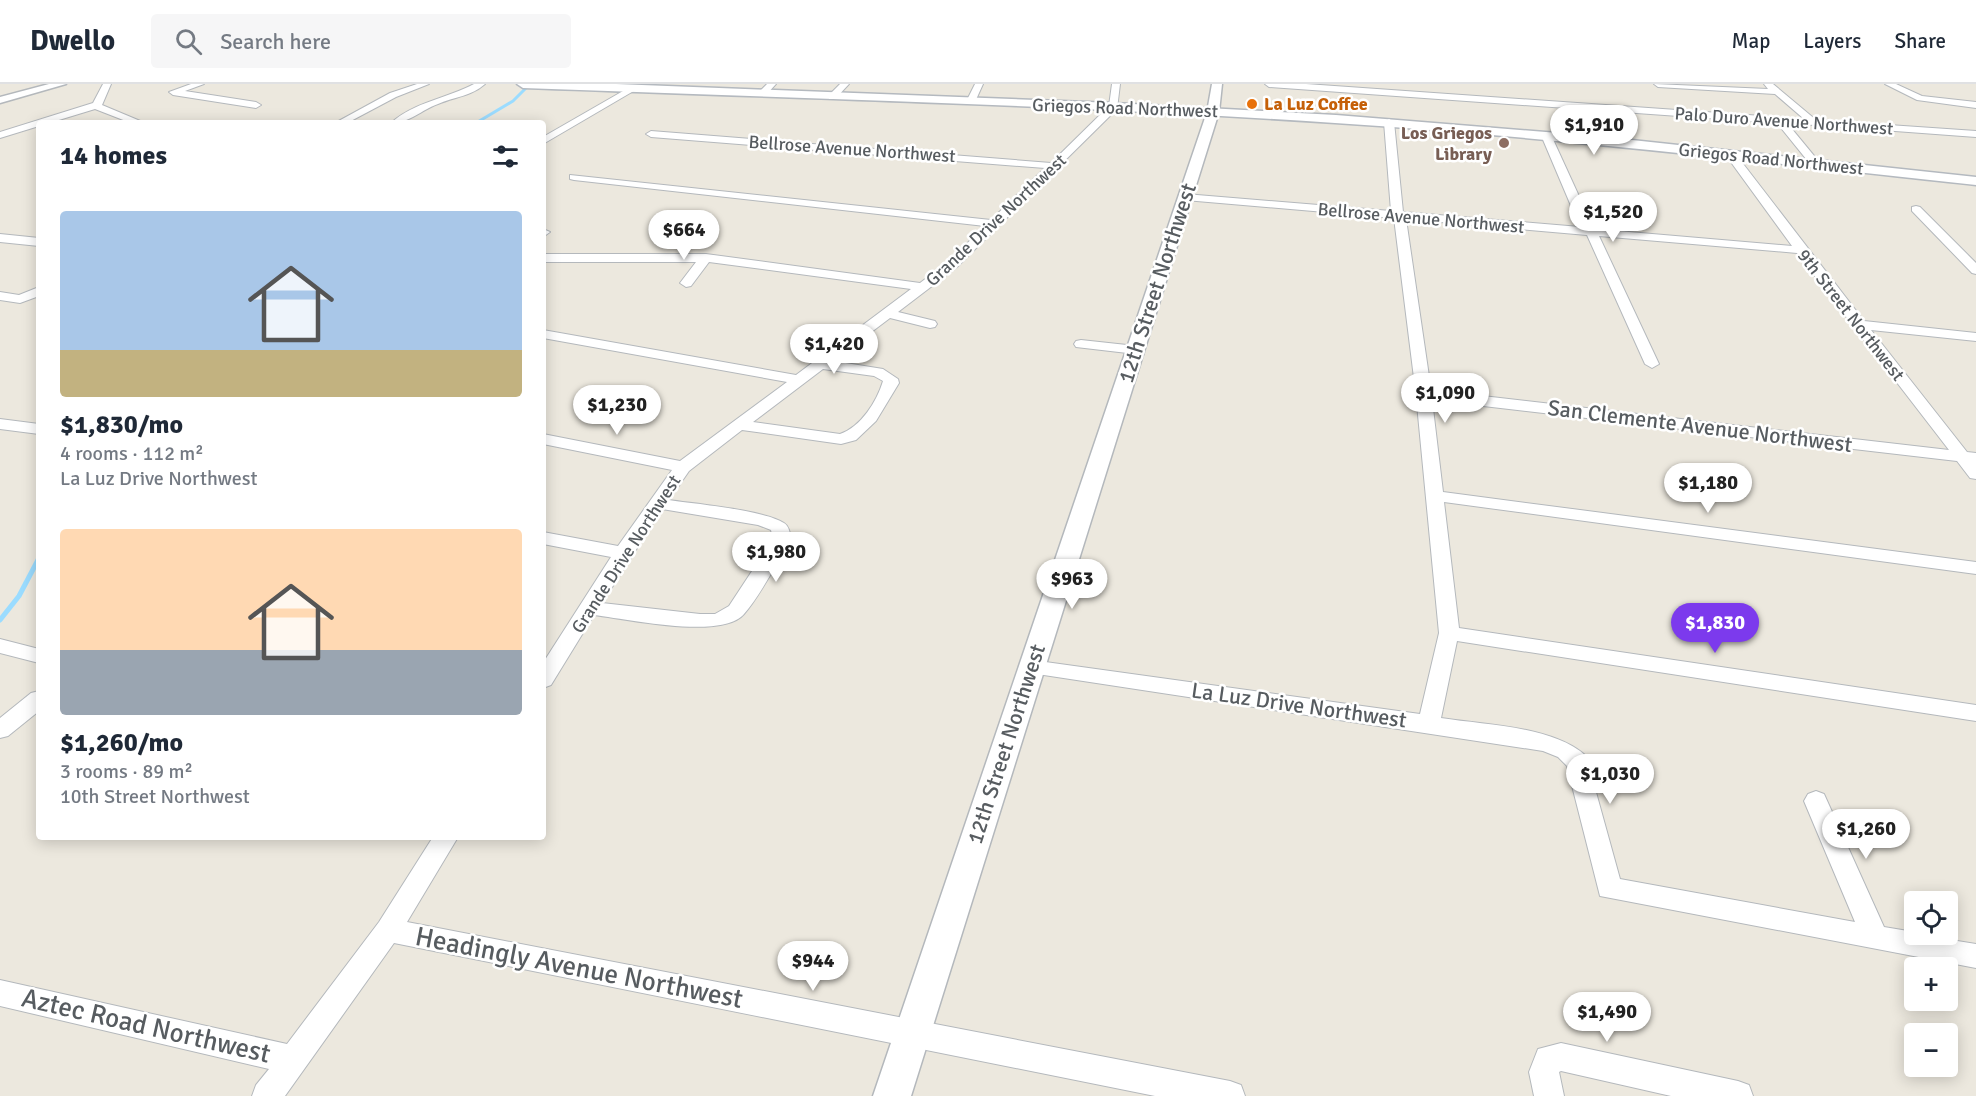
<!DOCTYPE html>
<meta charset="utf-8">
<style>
body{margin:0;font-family:Signika,sans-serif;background:#f6f6f7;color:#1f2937;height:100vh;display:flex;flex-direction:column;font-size:22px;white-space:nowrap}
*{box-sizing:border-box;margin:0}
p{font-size:20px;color:#747a83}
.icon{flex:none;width:33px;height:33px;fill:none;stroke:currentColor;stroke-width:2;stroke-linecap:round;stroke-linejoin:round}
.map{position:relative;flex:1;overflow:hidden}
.sheet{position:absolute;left:36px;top:36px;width:510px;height:720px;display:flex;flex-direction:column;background:#fff;border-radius:6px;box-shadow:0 3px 15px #0003}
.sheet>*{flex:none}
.tools{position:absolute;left:1904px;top:807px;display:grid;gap:12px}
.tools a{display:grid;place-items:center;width:54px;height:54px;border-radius:6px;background:#fff;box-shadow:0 3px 15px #0003;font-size:30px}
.price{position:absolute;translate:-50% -51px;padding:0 14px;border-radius:21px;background:#fff;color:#222;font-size:20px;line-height:39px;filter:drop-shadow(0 2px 3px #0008)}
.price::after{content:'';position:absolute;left:50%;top:36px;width:18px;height:14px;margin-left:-9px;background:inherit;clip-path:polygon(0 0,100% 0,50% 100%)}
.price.selected{background:#7c3aed;color:#fff}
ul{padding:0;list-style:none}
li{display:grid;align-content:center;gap:12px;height:318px;padding:0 24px}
li span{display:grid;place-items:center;height:186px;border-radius:6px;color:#555}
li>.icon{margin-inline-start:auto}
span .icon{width:108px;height:108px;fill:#fffc;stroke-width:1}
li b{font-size:26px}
h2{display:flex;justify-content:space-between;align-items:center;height:72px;padding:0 24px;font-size:26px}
header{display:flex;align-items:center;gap:36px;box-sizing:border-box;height:84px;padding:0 30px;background:#fff;border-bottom:2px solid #e0e1e3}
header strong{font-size:28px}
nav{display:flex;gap:33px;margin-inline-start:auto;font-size:21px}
.search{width:420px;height:54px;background:#f6f6f7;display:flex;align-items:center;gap:15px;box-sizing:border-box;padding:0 21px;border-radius:6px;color:#747a83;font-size:22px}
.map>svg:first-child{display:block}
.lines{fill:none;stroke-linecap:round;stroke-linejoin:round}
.stream-far1{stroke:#9bdcff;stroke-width:3}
.stream{stroke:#9bdcff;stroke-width:5}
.minor-casing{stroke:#b4b8bc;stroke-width:2}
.tertiary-casing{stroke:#b4b8bc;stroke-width:3}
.secondary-casing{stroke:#b4b9bf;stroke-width:3}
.minor{fill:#fff;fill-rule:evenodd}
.tertiary{fill:#fff;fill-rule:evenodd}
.secondary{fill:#fff;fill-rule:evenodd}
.food-dot{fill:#e8710a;stroke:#fff;stroke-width:2}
.education-dot{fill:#8d6e63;stroke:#fff;stroke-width:2}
.labels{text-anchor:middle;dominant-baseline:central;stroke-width:5;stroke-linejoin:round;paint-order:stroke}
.far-food-label{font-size:18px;font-weight:bold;fill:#c56008;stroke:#fff;text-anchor:start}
.far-street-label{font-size:18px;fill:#575c60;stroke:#fff}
.far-education-label{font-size:18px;font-weight:bold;fill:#785e54;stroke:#fff;text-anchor:end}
.street-label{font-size:22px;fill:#575c60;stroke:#fff}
.near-street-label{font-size:27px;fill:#575c60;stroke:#fff}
</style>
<header>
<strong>Dwello</strong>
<div class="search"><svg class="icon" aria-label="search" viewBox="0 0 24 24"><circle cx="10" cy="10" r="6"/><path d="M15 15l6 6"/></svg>Search here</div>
<nav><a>Map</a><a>Layers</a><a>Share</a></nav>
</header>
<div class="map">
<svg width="1976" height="1012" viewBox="0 0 1976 1012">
<rect width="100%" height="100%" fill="#ece8de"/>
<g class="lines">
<path class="stream-far1" d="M 476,39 L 513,17 L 527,3"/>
<path class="stream" d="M 0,536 L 19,512 L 39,474"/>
<g class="minor-casing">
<path id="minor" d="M 103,0 L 111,0 L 102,21 L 145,39 L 131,39 L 95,25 L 49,39 L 39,39 L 39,42 L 0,54 L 0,48 L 93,19 Z
M 191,0 L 204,0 L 185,7 L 256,18 L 261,21 L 256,24 L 173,11 L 169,8 Z
M 417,0 L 429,0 L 396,13 L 347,39 L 335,39 L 390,9 Z
M 474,0 L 485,0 C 472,12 454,13 438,20 C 421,26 410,39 391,39 C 414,18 448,14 474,0 Z
M 767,0 L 776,0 L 765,12 L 759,12 L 759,8 Z
M 840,0 L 849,0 L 835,15 L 829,15 L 829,11 Z
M 975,0 L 983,0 L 974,20 L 968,20 L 966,18 Z
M 1112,0 L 1120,0 L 1117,25 L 957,183 L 898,228 L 935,237 L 937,240 L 935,243 L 930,244 L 890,234 L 833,277 L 883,285 L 898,295 L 899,299 L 876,337 L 856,356 L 841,360 L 742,346 L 689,387 L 669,416 C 695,420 764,426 784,439 C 789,442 790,449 791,455 C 778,477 760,512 744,530 C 722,556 627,535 594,531 L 551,601 L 543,604 L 543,579 L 611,473 L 543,460 L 543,448 L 618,462 L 672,386 L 543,360 L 543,350 L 680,377 L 787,298 L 543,254 L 543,246 L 796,291 L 911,205 L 709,178 L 691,202 L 686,203 L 680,199 L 696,178 L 543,178 L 543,170 L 706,170 L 920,199 L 949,177 L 985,142 L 574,96 L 570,95 L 570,91 L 991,136 L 1045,84 L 651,53 L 646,50 L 651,47 L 1051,79 L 1109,22 ZM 823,285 L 874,292 L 883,297 C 877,317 861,343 840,350 L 753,338 ZM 662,425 L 758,441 L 771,446 L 773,455 L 729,522 L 715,530 L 700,530 L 602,519 Z
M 1265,0 L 1306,0 L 1804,35 L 1775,10 L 1658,3 L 1654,0 L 1768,5 L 1764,0 L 1773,0 L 1816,36 L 1976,47 L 1976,53 L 1787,39 L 1820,79 L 1815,82 L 1811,81 L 1777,39 L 1269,3 Z
M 1885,0 L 1896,0 L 1922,12 L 1976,18 L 1976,24 L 1917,16 Z
M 630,3 L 637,5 L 543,60 L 543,53 Z
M 1389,35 L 1394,38 L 1403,128 L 1580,143 L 1541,51 L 1546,48 L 1551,51 L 1594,145 L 1792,162 L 1725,70 L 1734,68 L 1864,237 L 1976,249 L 1976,257 L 1871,246 L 1967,368 L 1976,369 L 1976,395 L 1970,394 L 1957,377 L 1432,316 L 1443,408 L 1976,478 L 1976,490 L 1444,418 L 1459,544 L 1976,621 L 1976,637 L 1457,557 L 1441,634 C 1485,641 1554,642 1586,672 L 1620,795 L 1855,838 L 1804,717 L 1808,710 L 1816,707 L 1824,710 L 1884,843 L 1914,848 L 1914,850 L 1976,860 L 1976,884 L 1600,812 L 1567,682 L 1558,673 L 1543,667 L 1024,588 L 1020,583 L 1024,578 L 1031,576 L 1420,630 L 1439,549 L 1416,310 L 1394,134 L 1185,116 L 1179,113 L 1185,110 L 1391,127 L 1384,38 ZM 1406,135 L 1587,151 L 1645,280 L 1652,284 L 1659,280 L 1599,152 L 1797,169 L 1949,366 L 1431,306 Z
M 1916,122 L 1920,123 L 1976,179 L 1976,190 L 1972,189 L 1912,127 L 1912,123 Z
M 543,145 L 550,148 L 543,153 Z
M 0,150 L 39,154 L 39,162 L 0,158 Z
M 39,203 L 39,212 L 20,219 L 0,216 L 0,208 L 19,211 Z
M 1081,256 L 1136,262 L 1143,266 L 1136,270 L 1076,263 L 1074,260 L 1076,257 Z
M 0,335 L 39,340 L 39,350 L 0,345 Z
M 0,555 L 39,565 L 39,579 L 0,569 Z
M 39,607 L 39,627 L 8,652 L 0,654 L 0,634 L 31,609 Z
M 433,753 L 458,753 L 407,838 L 1230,997 L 1241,1001 L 1245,1012 L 1155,1012 L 394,859 L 285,1012 L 252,1012 L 256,1001 L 269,985 L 0,922 L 0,896 L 287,960 L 379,838 Z
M 1561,959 L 1738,997 L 1749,1001 L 1753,1012 L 1671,1012 L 1561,987 L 1559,988 L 1564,1012 L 1534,1012 L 1529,988 L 1538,965 Z"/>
</g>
<g class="tertiary-casing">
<path id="tertiary" d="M 49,0 L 66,0 L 0,19 L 0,13 Z
M 1212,0 L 1222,0 L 1219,28 L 911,1012 L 873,1012 L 1207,28 Z"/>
</g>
<g class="secondary-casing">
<path id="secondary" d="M 517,0 L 616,0 L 1114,19 L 1336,31 L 1595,52 L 1976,93 L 1976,101 C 1763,78 1549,53 1335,39 C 1065,21 794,14 523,4 Z"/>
</g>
<use href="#minor" class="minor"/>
<use href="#tertiary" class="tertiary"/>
<use href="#secondary" class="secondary"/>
</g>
<circle class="food-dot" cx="1252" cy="20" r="6"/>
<circle class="education-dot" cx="1504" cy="59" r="6"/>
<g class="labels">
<g class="far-food-label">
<text x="1264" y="20">La Luz Coffee</text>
</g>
<g class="far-street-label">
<text transform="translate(1125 24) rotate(2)">Griegos Road Northwest</text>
<text transform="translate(1784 37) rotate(4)">Palo Duro Avenue Northwest</text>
<text transform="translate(852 65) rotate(4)">Bellrose Avenue Northwest</text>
<text transform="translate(1771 75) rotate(6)">Griegos Road Northwest</text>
<text transform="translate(1421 134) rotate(5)">Bellrose Avenue Northwest</text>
<text transform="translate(996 136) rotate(-43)">Grande Drive Northwest</text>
<text transform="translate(1851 231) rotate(52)">9th Street Northwest</text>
<text transform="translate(626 470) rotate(-57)">Grande Drive Northwest</text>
</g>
<g class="far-education-label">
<text x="1492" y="49">Los Griegos<tspan x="1492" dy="21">Library</tspan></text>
</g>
<g class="street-label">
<text transform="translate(1157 199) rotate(-72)">12th Street Northwest</text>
<text transform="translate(1700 342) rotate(7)">San Clemente Avenue Northwest</text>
<text transform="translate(1299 621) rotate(8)">La Luz Drive Northwest</text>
<text transform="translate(1006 660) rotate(-72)">12th Street Northwest</text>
</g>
<g class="near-street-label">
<text transform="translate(579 884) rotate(11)">Headingly Avenue Northwest</text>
<text transform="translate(146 942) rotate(13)">Aztec Road Northwest</text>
</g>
</g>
</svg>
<div class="tools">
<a><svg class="icon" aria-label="locate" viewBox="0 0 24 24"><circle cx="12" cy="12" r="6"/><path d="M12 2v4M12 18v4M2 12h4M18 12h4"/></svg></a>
<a>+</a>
<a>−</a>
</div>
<b class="price" style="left:1594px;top:72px">$1,910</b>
<b class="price" style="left:1613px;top:159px">$1,520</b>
<b class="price" style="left:684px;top:177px">$664</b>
<b class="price" style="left:834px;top:291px">$1,420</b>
<b class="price" style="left:1445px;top:340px">$1,090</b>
<b class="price" style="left:617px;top:352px">$1,230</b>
<b class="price" style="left:1708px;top:430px">$1,180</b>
<b class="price" style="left:776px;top:499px">$1,980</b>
<b class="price" style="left:1072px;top:526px">$963</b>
<b class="price selected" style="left:1715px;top:570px">$1,830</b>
<b class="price" style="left:1610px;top:721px">$1,030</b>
<b class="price" style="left:1866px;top:776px">$1,260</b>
<b class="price" style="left:813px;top:908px">$944</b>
<b class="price" style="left:1607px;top:959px">$1,490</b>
<section class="sheet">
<h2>14 homes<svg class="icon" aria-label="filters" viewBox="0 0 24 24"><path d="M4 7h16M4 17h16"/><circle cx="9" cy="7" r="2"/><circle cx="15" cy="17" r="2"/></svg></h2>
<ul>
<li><span style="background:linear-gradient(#a9c7e8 75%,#c2b280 0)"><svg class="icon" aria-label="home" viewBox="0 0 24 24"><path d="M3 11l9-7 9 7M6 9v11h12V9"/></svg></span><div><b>$1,830/mo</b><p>4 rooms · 112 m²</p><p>La Luz Drive Northwest</p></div></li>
<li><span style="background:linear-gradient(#ffd9b3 65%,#9aa5b1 0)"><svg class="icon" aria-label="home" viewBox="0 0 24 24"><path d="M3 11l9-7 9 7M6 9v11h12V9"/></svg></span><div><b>$1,260/mo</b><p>3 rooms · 89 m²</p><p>10th Street Northwest</p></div></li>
</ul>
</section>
</div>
